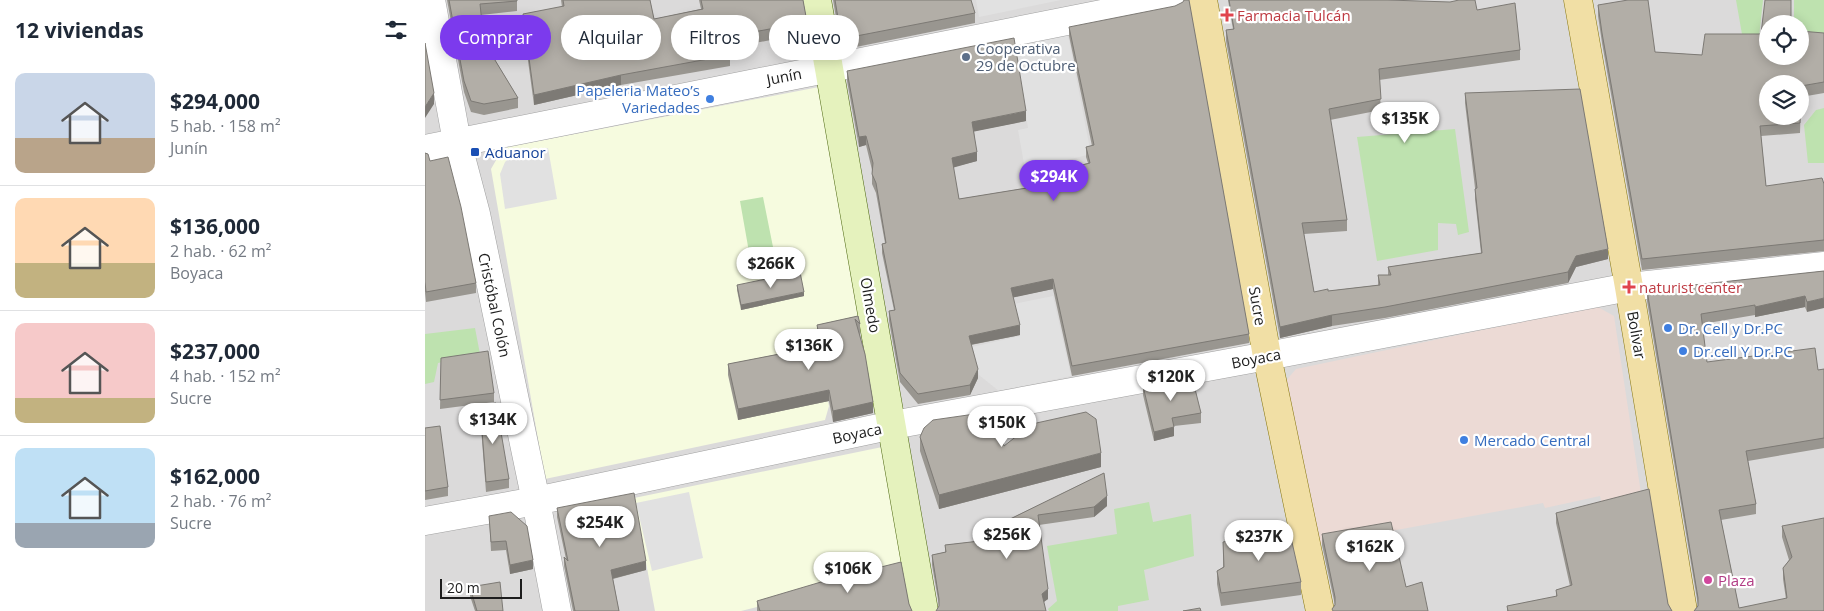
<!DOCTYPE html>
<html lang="es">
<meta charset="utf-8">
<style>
body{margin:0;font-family:"Open Sans",sans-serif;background:#f6f6f7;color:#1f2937;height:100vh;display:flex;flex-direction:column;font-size:19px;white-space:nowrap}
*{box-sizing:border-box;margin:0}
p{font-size:16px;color:#747a83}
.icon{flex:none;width:28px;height:28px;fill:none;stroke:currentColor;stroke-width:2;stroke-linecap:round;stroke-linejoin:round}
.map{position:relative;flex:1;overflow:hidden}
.panel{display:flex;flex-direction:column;background:#fff;width:425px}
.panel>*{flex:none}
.guide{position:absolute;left:15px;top:15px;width:475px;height:45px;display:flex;gap:10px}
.tools{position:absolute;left:1334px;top:15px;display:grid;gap:10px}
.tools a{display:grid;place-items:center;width:50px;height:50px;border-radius:50%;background:#fff;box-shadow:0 2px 12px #0003;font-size:25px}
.scale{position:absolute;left:15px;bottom:12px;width:82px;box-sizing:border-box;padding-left:5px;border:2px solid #1d1d1d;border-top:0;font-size:14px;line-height:18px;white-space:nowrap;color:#1d1d1d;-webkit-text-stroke:4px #fff;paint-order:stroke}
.price{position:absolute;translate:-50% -42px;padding:0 11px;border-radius:18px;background:#fff;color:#222;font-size:16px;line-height:32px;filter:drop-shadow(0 1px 2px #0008)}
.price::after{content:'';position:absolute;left:50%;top:30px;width:15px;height:11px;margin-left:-8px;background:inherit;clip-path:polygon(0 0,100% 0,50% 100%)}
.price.current{background:#7c3aed;color:#fff}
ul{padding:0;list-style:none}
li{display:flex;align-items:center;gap:15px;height:125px;padding:0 15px}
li+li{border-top:1px solid #e0e1e3}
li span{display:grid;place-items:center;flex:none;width:140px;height:100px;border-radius:10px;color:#555}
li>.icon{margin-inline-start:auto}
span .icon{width:60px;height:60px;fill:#fffc;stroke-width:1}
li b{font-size:21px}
h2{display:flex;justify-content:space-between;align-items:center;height:60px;padding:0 15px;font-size:21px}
.chip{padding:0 18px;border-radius:22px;background:#fff;box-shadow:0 2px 12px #0003;font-size:18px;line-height:45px}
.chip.current{background:#7c3aed;color:#fff}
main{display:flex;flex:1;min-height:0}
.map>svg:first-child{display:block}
.residential{fill:#dbdada;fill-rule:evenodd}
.commercial{fill:#ecdad5}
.education{fill:#f6fbdf}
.grass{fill:#bee2af}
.parking{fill:#e1e1e1}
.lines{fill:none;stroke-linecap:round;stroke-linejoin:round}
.street-casing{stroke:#a1a1a1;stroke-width:29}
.secondary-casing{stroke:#4d6711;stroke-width:29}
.primary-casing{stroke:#867610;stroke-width:29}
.street{stroke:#fff;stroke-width:28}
.secondary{stroke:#e5f2bd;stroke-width:28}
.primary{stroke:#f1dfa5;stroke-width:28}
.wall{fill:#999690}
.shaded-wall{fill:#7d7a75}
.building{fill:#b2aea7;stroke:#7d7a75;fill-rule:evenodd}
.health-dot{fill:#e0444e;stroke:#fff;stroke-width:2}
.service-dot{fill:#5c6f8a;stroke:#fff;stroke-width:2}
.shop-dot{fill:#3f7fe0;stroke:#fff;stroke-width:2}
.transit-dot{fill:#1a4fb4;stroke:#fff;stroke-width:2}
.hotel-dot{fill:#d1479c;stroke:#fff;stroke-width:2}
.labels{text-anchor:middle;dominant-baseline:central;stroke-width:4.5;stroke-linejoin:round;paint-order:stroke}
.health-label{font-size:15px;fill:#be3a42;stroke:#fff;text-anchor:start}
.service-label{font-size:15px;fill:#4e5e75;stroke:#fff;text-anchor:start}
.street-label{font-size:15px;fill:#1d1d1d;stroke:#fff}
.shop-label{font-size:15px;fill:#366cbe;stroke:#fff;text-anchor:start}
.transit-label{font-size:15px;fill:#164399;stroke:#fff;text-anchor:start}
.hotel-label{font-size:15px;fill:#b23c85;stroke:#fff;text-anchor:start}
</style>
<main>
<section class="panel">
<h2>12 viviendas<svg class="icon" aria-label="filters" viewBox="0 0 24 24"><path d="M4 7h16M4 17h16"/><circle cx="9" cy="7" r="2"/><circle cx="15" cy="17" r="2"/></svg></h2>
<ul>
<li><span style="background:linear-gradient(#c9d6e8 65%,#b9a48a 0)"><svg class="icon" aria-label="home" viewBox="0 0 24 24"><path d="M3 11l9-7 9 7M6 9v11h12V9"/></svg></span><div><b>$294,000</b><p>5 hab. · 158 m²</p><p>Junín</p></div></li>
<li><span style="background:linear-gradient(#ffd9b3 65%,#c2b280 0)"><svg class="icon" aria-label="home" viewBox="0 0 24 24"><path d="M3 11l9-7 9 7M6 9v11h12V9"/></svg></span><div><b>$136,000</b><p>2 hab. · 62 m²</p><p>Boyaca</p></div></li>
<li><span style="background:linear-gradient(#f6c9c9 75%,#c2b280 0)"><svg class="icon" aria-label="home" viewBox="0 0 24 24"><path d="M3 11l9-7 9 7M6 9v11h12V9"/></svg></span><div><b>$237,000</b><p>4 hab. · 152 m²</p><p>Sucre</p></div></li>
<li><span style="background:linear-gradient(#bfe0f5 75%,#9aa5b1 0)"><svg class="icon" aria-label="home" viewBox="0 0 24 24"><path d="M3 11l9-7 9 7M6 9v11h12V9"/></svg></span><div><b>$162,000</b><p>2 hab. · 76 m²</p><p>Sucre</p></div></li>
</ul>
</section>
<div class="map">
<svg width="1399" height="611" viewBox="0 0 1399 611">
<rect width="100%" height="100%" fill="#edece4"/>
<path class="residential" d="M 0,0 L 1399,0 L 1399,611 L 0,611 ZM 1342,24 L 1375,24 L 1375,56 L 1342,56 ZM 1342,84 L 1375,84 L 1375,116 L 1342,116 Z"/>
<path class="commercial" d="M 1171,306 L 1189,316 L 1217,500 L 1178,509 L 1175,496 L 1120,508 L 1118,503 L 890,545 L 859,383 L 871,369 Z"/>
<path class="education" d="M 394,87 L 413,200 L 437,326 L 390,336 L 404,406 L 400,420 L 120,479 L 66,169 L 78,148 Z
M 462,446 L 485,569 L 316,611 L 230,611 L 209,498 Z"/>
<path class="grass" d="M 1311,0 L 1338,0 L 1334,37 L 1318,40 Z
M 1369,0 L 1399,0 L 1399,38 L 1375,40 L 1375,24 L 1369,24 Z
M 1399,108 L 1399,163 L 1383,163 L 1379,125 L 1391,110 Z
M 1030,129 L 1044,232 L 1033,235 L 1031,224 L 1013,223 L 1013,250 L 952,261 L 932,137 Z
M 338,197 L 348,247 L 324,252 L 315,201 Z
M 50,328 L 55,354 L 13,363 L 9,382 L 0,384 L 0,334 Z
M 724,502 L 728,522 L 766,514 L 769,556 L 719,570 L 724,600 L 693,606 L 693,611 L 624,611 L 623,609 L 632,601 L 622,546 L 692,534 L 689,509 Z"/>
<path class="parking" d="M 551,0 L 636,0 L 554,17 Z
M 643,35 L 666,154 L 630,163 L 632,180 L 603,186 L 593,130 L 603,128 L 590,45 Z
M 123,148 L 132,199 L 80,209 L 75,174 L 80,162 L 89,153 Z
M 628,296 L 646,376 L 574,391 L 554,375 L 547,347 L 595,336 L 589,304 Z
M 264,492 L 278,558 L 227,571 L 211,503 Z"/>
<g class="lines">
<g class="street-casing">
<path id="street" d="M 6,0 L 32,142 L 51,214 L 111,501 L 132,611
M 0,149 L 747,0
M 0,521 L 111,501 L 468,425 L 842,356 L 1204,287 L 1399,266"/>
</g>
<g class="secondary-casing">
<path id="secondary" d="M 392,0 L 499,611"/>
</g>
<g class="primary-casing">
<path id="primary" d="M 778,0 L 842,356 L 895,611
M 1153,0 L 1204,287 L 1258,611"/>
</g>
<use href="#street" class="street"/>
<use href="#secondary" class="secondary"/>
<use href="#primary" class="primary"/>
</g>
<path class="wall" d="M 22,0 L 92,0 L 92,11 L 56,15 L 59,42 L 93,98 L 93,108 L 59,115 L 46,112 L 39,92 Z
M 136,0 L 225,0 L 229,19 L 276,9 L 274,0 L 378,0 L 382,22 L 382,33 L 304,48 L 305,55 L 305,66 L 196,85 L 109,105 L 98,24 L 98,14 L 137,7 Z
M 408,0 L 546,0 L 550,13 L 550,23 L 421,49 L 417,28 L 413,29 Z
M 803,0 L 963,0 L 1052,10 L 1095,50 L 1095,60 L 954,80 L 956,110 L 905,120 L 922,220 L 922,231 L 879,234 L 889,292 L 903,291 L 953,285 L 953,275 L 963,275 L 963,267 L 1056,253 L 1050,199 L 1050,188 L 1040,103 L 1040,93 L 1183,259 L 1151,267 L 1143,283 L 960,318 L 907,326 L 855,338 L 801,41 L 801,30 L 808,29 Z
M 1173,5 L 1230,52 L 1277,55 L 1342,56 L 1399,33 L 1399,93 L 1376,97 L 1375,133 L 1336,136 L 1341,186 L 1399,184 L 1399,251 L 1217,270 L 1177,43 L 1173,16 Z
M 644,27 L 824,334 L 824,343 L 647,376 L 628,289 L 588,297 L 595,335 L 546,345 L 553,378 L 545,395 L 493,404 L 475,382 L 464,321 L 464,311 L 469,310 L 457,253 L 457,244 L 460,243 L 451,193 L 447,184 L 447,170 L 441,145 L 434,147 L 422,81 L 422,71 L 601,121 L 549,131 L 552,161 L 528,167 L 534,199 L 606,187 L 606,178 L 663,163 L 661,157 L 661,147 L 667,146 L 644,36 Z
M 0,153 L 5,161 L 51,283 L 51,293 L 1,302 L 0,293 Z
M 1399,271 L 1382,312 L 1380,307 L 1330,317 L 1330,315 L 1277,324 L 1282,362 L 1393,370 L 1399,369 L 1399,448 L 1323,461 L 1331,504 L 1331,514 L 1296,520 L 1314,608 L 1361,599 L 1358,579 L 1358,568 L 1364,560 L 1357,537 L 1357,526 L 1399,611 L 1269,611 L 1273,605 L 1222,301 L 1222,290 Z
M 312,285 L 379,296 L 316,310 L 312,290 Z
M 433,316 L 435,324 L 435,335 L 448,413 L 408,422 L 404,401 L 313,420 L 303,375 L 303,364 L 394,346 L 392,336 L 392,325 Z
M 16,358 L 69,393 L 69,402 L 15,409 Z
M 718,386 L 776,413 L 776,423 L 749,426 L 749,436 L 729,441 L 718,395 Z
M 55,405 L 84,479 L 84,488 L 61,492 L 55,415 Z
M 0,428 L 23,487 L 23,496 L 0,500 Z
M 495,437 L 579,446 L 676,467 L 514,509 L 495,451 Z
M 679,473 L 682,506 L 669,517 L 614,525 L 623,599 L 619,602 L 514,605 L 507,565 L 507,555 L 520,552 L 520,545 L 580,538 L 579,522 Z
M 132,508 L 221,570 L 188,579 L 194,611 L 148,611 L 139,566 L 139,557 L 141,559 L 132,517 Z
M 1131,513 L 1243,604 L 1247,611 L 1082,611 L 1082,606 L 1131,597 L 1131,590 L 1145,586 L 1131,523 Z
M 64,516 L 108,569 L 85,574 L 81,550 L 66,551 Z
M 897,534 L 981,587 L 910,605 L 897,545 Z
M 798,542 L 876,582 L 876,595 L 796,606 L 792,584 L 792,571 L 798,567 Z
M 45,587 L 78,611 L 50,611 L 45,596 Z
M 332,601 L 484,604 L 487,611 L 332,611 Z"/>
<path class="shaded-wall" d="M 196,75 L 196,85 L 109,105 L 109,95 Z
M 9,93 L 9,104 L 0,118 L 0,107 Z
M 601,111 L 601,121 L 547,132 L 547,122 Z
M 441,136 L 441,145 L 434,147 L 434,137 Z
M 552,152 L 552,161 L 527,168 L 527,158 Z
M 1183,249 L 1183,259 L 1151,267 L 1143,283 L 1143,272 L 1151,256 Z
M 628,279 L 628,289 L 586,298 L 586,288 Z
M 379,292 L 379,296 L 316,310 L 316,305 Z
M 1380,296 L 1380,307 L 1330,317 L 1330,307 Z
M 1399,298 L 1399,308 L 1382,312 L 1382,302 Z
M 907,315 L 907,326 L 855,338 L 855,327 Z
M 595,325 L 595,335 L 544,345 L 544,336 Z
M 553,369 L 553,378 L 545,395 L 545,385 Z
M 404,390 L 404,401 L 313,420 L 313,409 Z
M 448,402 L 448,413 L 408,422 L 408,411 Z
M 749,427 L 749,436 L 729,441 L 729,432 Z
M 676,453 L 676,467 L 514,509 L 514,495 Z
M 682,496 L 682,506 L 669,517 L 669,507 Z
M 108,560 L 108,569 L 85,574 L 85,565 Z
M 221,561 L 221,570 L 186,579 L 186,570 Z
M 623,589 L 623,599 L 617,603 L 617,594 Z"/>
<path class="building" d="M 24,0 L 92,0 L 92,1 L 55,4 L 59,42 L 93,98 L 59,104 L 46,101 L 39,81 Z
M 138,0 L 225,0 L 229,19 L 278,9 L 276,0 L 378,0 L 382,22 L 302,37 L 305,55 L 196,75 L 109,95 L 98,14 L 139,6 Z
M 410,0 L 546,0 L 550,13 L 421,38 L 417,17 L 413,18 Z
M 759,0 L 764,0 L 824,334 L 647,366 L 628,279 L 586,288 L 595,325 L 544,336 L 553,369 L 545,385 L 493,394 L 475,373 L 464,311 L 470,310 L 457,244 L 461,243 L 451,183 L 447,174 L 448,163 L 441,136 L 434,137 L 422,71 L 589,38 L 601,111 L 547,122 L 552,152 L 527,158 L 534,199 L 608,187 L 606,178 L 665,163 L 661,147 L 669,145 L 644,27 L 750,6 L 758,2 Z
M 804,0 L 963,0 L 1025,2 L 1034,0 L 1050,0 L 1052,10 L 1090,3 L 1095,50 L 954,69 L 956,99 L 904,109 L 922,220 L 877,223 L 889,292 L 903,289 L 903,291 L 955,285 L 953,275 L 966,275 L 963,267 L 1057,253 L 1050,189 L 1052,188 L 1040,93 L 1155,89 L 1183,249 L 1151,256 L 1143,272 L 960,307 L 907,315 L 855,327 L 801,30 L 809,29 Z
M 1203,0 L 1223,0 L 1230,52 L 1277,55 L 1280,34 L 1336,34 L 1340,0 L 1366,0 L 1366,24 L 1342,24 L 1342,56 L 1375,56 L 1375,31 L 1399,33 L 1399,82 L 1376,86 L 1375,123 L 1335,126 L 1341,186 L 1397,178 L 1399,184 L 1399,240 L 1217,259 L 1177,33 L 1173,5 ZM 1342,84 L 1375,84 L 1375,116 L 1342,116 Z
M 0,43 L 9,93 L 0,107 Z
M 0,153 L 3,154 L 5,161 L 23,157 L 36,207 L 51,283 L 1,292 L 0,282 Z
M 1399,271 L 1399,298 L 1382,302 L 1380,296 L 1330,307 L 1330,305 L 1276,314 L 1282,362 L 1390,348 L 1393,370 L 1399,369 L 1399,438 L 1321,451 L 1331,504 L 1294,510 L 1314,608 L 1362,598 L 1358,568 L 1367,557 L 1357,526 L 1399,518 L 1399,611 L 1269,611 L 1273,606 L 1273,598 L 1222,290 Z
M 375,272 L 379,292 L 316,305 L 312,285 Z
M 433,316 L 435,324 L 430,319 L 440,354 L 448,402 L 408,411 L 404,390 L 313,409 L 303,364 L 396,346 L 392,325 Z
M 63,351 L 69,393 L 15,400 L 16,358 Z
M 767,377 L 776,413 L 747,418 L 749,427 L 729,432 L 718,386 Z
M 71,403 L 84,479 L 61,482 L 55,405 Z
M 571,411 L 579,446 L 607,424 L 661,412 L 671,419 L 676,453 L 514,495 L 495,437 L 499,428 L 508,420 Z
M 15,426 L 23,487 L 0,491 L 0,428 Z
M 679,473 L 682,496 L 669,507 L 613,515 L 623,589 L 617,594 L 621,611 L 511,611 L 514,606 L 514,599 L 507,555 L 521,552 L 520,545 L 581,538 L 579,522 Z
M 1224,489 L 1243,604 L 1247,611 L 1083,611 L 1082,606 L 1132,596 L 1131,590 L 1147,585 L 1131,513 Z
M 209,493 L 221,561 L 186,570 L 194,611 L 150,611 L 139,557 L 143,561 L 132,508 Z
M 86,512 L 102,526 L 108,560 L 85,565 L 81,541 L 66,542 L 64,516 Z
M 966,522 L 981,587 L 997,582 L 1003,611 L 908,611 L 907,609 L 910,605 L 910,597 L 897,534 Z
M 864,529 L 876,582 L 796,593 L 792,571 L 799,567 L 798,542 Z
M 476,562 L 484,604 L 487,611 L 335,611 L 332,601 L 396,582 Z
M 75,582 L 78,611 L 52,611 L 45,587 Z
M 775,608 L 776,611 L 758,611 Z"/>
<g class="health-dot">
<path d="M799.5 7.5h5v5h5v5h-5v5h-5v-5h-5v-5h5z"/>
<path d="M1201.5 279.5h5v5h5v5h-5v5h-5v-5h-5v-5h5z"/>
</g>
<circle class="service-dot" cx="541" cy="57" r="5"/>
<g class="shop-dot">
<circle cx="285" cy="99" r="5"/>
<circle cx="1243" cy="328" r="5"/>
<circle cx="1258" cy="351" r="5"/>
<circle cx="1039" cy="440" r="5"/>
</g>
<rect class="transit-dot" x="45" y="147" width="10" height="10" rx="2.5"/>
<circle class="hotel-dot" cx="1283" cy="580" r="5"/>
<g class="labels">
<g class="health-label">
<text x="812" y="15">Farmacia Tulcán</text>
<text x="1214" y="287">naturist center</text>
</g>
<g class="service-label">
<text x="551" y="48">Cooperativa<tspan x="551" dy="17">29 de Octubre</tspan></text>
</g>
<g class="street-label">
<text transform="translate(359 76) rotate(-11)">Junín</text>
<text transform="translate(70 305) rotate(78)">Cristóbal Colón</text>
<text transform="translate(446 305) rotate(80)">Olmedo</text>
<text transform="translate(833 306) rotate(80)">Sucre</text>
<text transform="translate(1212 335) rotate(80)">Bolivar</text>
<text transform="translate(831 358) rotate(-11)">Boyaca</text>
<text transform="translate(432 433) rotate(-12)">Boyaca</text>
</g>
<g class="shop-label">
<text x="275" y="90" text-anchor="end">Papeleria Mateo’s<tspan x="275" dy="17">Variedades</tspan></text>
<text x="1253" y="328">Dr. Cell y Dr.PC</text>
<text x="1268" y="351">Dr.cell Y Dr.PC</text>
<text x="1049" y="440">Mercado Central</text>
</g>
<g class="transit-label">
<text x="60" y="152">Aduanor</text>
</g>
<g class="hotel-label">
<text x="1293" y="580">Plaza</text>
</g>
</g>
</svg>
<div class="tools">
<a><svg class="icon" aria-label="locate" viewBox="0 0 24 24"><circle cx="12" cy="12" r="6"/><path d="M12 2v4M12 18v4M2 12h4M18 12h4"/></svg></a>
<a><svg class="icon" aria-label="layers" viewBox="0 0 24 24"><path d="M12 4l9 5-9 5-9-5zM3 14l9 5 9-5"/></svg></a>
</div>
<div class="scale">20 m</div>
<b class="price" style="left:980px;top:144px">$135K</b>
<b class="price current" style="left:629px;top:202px">$294K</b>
<b class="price" style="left:346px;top:289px">$266K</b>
<b class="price" style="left:384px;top:371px">$136K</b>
<b class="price" style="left:746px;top:402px">$120K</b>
<b class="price" style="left:68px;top:445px">$134K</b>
<b class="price" style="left:577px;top:448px">$150K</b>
<b class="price" style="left:175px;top:548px">$254K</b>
<b class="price" style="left:582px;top:560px">$256K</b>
<b class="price" style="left:834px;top:562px">$237K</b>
<b class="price" style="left:945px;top:572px">$162K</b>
<b class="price" style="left:423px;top:594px">$106K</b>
<div class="guide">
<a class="chip current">Comprar</a>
<a class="chip">Alquilar</a>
<a class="chip">Filtros</a>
<a class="chip">Nuevo</a>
</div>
</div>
</main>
